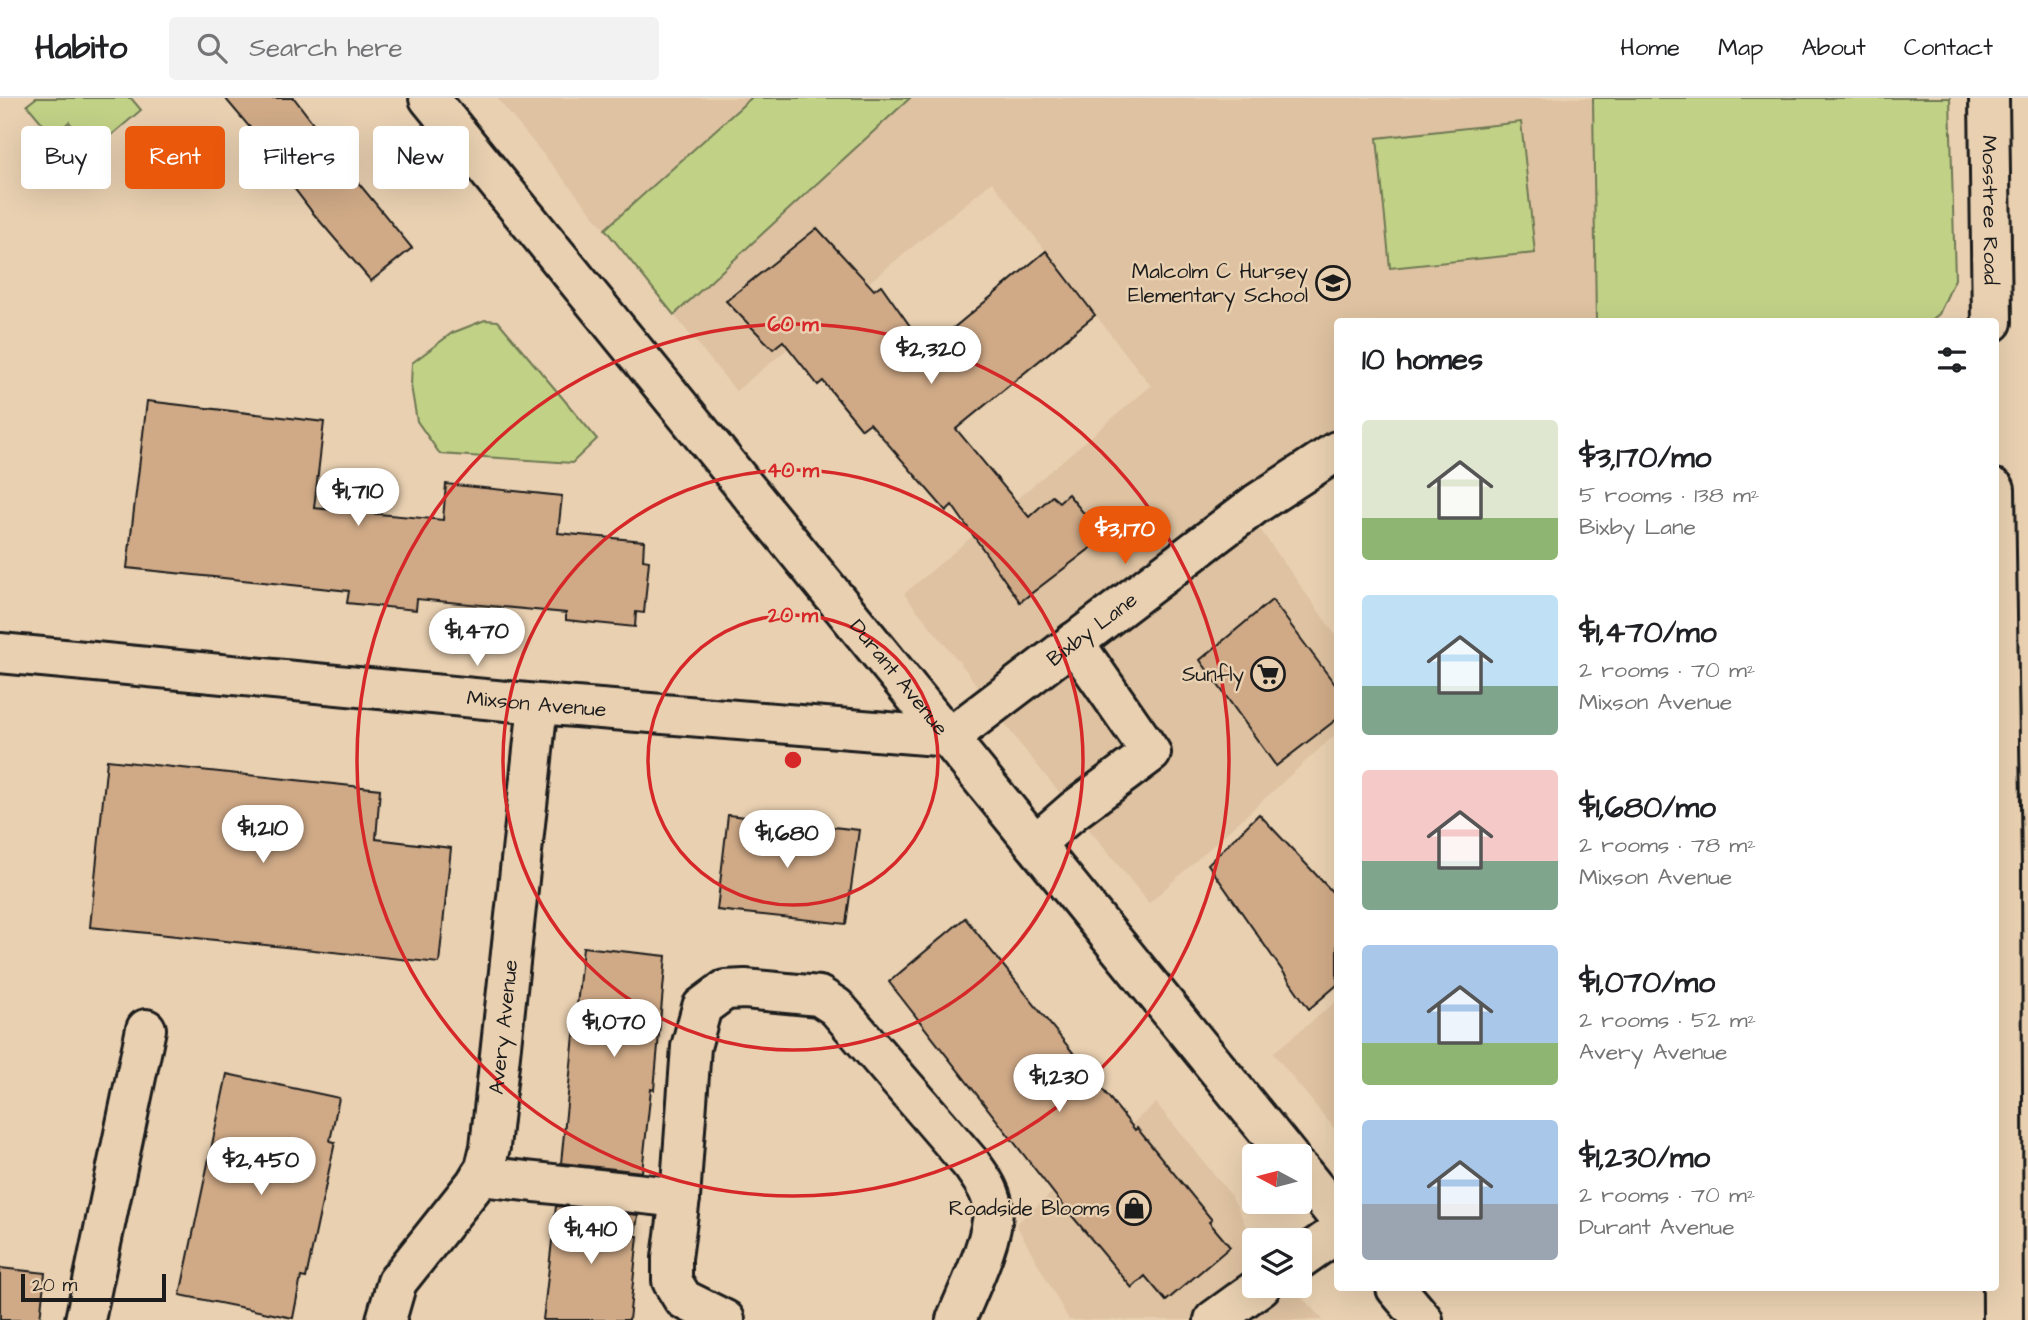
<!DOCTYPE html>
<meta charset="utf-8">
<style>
body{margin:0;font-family:"Architects Daughter",sans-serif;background:#f2f2f2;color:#202124;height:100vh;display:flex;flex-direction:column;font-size:26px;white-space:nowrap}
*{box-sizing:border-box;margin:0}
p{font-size:23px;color:#757577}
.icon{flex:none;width:38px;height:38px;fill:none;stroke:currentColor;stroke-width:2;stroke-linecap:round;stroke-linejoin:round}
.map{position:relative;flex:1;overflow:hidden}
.drawer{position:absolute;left:1334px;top:220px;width:665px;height:973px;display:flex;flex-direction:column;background:#fff;border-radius:7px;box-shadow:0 7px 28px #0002}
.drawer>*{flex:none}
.guide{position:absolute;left:21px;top:28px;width:665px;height:63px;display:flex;gap:14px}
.needle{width:46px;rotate:277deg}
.fabs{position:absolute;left:1242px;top:1046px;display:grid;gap:14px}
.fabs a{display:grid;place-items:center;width:70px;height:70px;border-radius:7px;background:#fff;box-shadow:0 7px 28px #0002;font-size:35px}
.scale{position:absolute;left:21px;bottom:18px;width:145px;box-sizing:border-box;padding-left:7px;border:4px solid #1c1c1c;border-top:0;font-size:19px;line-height:24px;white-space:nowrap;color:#1c1c1c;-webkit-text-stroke:5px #e9d0b1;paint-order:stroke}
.price{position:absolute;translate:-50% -60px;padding:0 16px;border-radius:24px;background:#fff;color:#222;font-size:23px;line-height:46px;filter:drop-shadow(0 2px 4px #0008)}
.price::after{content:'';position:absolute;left:50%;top:42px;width:21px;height:16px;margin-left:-10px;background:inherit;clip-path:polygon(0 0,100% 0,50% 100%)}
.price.selected{background:#ea580c;color:#fff}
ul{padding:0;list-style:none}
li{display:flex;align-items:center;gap:21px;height:175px;padding:0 28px}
li span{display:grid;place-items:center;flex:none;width:196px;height:140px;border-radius:7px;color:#555}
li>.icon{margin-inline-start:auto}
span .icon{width:84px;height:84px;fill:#fffc;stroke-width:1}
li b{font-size:30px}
h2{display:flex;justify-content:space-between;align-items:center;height:84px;padding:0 28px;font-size:30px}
.chip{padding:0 24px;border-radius:7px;background:#fff;box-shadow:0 7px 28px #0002;font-size:24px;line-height:63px}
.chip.selected{background:#ea580c;color:#fff}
header{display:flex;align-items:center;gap:42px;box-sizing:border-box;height:98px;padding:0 35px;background:#fff;border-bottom:2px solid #e0e0e0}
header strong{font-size:33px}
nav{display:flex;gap:38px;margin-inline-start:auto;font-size:24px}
.search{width:490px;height:63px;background:#f2f2f2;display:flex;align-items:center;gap:18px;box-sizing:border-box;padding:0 24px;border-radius:7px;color:#757577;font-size:26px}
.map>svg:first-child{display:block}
.built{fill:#dec2a1}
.green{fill:#c1d287;stroke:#6e7752;stroke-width:2}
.building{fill:#d0aa87;stroke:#1c1c1c;stroke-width:2}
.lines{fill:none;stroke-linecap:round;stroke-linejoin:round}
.minor-casing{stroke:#1c1c1c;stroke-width:44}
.minor{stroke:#e9d0b1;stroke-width:38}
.ring{fill:none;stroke:#d62828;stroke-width:3.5}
.labels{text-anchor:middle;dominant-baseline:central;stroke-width:5;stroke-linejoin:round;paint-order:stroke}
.street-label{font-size:21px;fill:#1c1c1c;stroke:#e9d0b1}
.poi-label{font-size:21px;fill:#1c1c1c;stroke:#e9d0b1;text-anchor:end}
.centre{fill:#d62828;stroke:#e9d0b1;stroke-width:3.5}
.ring-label{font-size:21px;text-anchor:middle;font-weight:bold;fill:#d62828;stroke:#e9d0b1;stroke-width:5;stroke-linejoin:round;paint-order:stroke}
</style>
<header>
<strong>Habito</strong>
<div class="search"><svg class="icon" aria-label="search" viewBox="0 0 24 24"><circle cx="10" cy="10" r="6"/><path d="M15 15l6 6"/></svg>Search here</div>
<nav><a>Home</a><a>Map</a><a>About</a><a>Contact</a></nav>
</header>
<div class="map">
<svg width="2028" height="1222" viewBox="0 0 2028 1222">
<rect width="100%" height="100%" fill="#e9d0b1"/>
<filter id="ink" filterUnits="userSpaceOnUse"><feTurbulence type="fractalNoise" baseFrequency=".0143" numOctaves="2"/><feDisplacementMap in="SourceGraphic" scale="14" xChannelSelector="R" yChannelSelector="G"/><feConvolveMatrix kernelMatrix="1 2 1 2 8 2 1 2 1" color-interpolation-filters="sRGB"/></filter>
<g filter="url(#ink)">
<path class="built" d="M 497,0 L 751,0 L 605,131 Z
M 910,0 L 1593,0 L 1596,224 L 1337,224 L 1337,353 L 1247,413 L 1337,539 L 1337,635 L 1149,805 L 1020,646 L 965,571 L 904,496 L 1151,288 L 992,84 L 736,293 L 674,217 Z
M 1337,903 L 1337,1034 L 1273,955 Z
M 1156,1005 L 1229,1095 L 1237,1108 L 1255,1148 L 1255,1188 L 1291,1188 L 1323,1222 L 1069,1222 L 1016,1126 Z"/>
<path class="green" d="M 36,0 L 131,0 L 141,12 L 93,53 L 69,24 L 53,38 L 27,7 Z
M 751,0 L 910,0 L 674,217 L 605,131 Z
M 1593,0 L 1950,0 L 1955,181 L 1939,216 L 1929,224 L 1596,224 Z
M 1521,24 L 1535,155 L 1390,170 L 1377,40 Z
M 485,222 L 498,223 L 597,341 L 572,365 L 440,356 L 417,323 L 411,288 L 412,265 L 452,235 Z"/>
<path class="building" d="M 225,0 L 294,0 L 360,87 L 412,150 L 371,183 L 313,115 L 266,53 L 268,51 Z
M 817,130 L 874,192 L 881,187 L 927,252 L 1046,153 L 1095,217 L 956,331 L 1029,419 L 1052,398 L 1059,404 L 1068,396 L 1100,435 L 1088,444 L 1092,449 L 1020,504 L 952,407 L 946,413 L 870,325 L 862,331 L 823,283 L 818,287 L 783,243 L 773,251 L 726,203 Z
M 147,303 L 324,324 L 314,410 L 443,422 L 446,386 L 562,398 L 558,435 L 644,443 L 643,462 L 649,463 L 644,515 L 636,514 L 635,529 L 566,522 L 566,515 L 417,501 L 416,512 L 347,505 L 349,493 L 127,470 Z
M 1272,502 L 1337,589 L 1337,621 L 1276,668 L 1200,562 Z
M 107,662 L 380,691 L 376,741 L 451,750 L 439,865 L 90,829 Z
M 1259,716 L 1337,799 L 1337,887 L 1309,911 L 1208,766 Z
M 728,717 L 859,732 L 846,826 L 717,812 Z
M 965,820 L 1135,1032 L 1137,1030 L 1212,1122 L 1209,1124 L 1230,1149 L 1166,1203 L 1145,1178 L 1132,1190 L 1063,1107 L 889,884 Z
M 583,849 L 666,858 L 654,992 L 651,991 L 642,1074 L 561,1065 Z
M 227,976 L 339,1000 L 330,1043 L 335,1044 L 306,1180 L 301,1179 L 293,1220 L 180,1197 Z
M 556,1108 L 638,1117 L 635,1138 L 638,1138 L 629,1222 L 543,1222 Z
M 0,1170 L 45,1175 L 40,1222 L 0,1222 Z"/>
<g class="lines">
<g class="minor-casing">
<g id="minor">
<path id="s1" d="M 429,0 L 1289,1059"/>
<path id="s2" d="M 1989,0 L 1992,224"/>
<path d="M 1995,391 L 2001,769 L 2003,1222"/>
<path id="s3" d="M 0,555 L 538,606 L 950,639 L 1256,406 L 1337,353"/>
<path d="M 1035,746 L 1073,713 L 1151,655 L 1074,544"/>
<path d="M 1300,1072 L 1337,1118"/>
<path d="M 480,1078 L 680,1100"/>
<path d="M 1300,1161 L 1337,1135"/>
<path d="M 1396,1190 L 1423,1222"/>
<path d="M 85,1222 L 146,931"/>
<path id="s4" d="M 386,1222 L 397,1184 L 475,1086 L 485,1070 L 490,1049 L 538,606"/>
<path d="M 725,1222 L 683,1201 L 672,1183 L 672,1160 L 680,1100 L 691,949 L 702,909 L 725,892 L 745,891 L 819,898 L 836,909 L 972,1067 C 981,1080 993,1095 993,1112 C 993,1143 968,1192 956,1222"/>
<path d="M 1214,1222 L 1261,1188"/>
</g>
</g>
<use href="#minor" class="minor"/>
</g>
</g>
<g class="ring">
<circle cx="793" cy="662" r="145"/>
<circle cx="793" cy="662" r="290"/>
<circle cx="793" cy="662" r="436"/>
</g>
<defs>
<g id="school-ring" transform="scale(1.75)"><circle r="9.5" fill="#e9d0b1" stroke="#1c1c1c" stroke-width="1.5"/><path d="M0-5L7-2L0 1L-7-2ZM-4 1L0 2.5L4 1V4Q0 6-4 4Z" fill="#1c1c1c"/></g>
<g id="supermarket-ring" transform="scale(1.75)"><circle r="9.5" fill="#e9d0b1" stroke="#1c1c1c" stroke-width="1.5"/><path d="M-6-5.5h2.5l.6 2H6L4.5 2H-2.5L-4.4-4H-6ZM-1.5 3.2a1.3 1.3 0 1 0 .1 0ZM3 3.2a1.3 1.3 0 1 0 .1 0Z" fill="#1c1c1c"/></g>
<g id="shop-ring" transform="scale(1.75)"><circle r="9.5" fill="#e9d0b1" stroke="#1c1c1c" stroke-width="1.5"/><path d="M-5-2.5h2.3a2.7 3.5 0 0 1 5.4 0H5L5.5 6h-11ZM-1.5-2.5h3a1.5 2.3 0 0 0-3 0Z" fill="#1c1c1c"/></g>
</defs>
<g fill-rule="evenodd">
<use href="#school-ring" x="1333" y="185"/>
<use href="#supermarket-ring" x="1268" y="576"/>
<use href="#shop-ring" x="1134" y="1110"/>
</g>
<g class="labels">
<g class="street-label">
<text stroke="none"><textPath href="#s2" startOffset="112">Mosstree Road</textPath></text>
<text stroke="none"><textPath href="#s3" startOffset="1132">Bixby Lane</textPath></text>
<text stroke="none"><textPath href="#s1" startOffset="746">Durant Avenue</textPath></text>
<text stroke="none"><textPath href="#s3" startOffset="539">Mixson Avenue</textPath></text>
<text stroke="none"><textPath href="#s4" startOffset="326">Avery Avenue</textPath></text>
</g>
<g class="poi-label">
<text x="1308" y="173">Malcolm C Hursey<tspan x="1308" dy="24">Elementary School</tspan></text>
<text x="1244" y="576">Sunfly</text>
<text x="1110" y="1110">Roadside Blooms</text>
</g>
</g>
<circle cx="793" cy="662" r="10" class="centre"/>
<g class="ring-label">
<text x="793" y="233">60 m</text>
<text x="793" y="379">40 m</text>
<text x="793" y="524">20 m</text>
</g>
</svg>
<div class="fabs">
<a><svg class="needle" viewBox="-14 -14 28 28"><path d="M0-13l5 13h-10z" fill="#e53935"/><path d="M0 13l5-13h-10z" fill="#757577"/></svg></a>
<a><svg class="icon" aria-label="layers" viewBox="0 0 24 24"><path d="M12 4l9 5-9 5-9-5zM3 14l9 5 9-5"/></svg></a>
</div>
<div class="scale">20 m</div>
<b class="price" style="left:931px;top:288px">$2,320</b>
<b class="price" style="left:358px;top:430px">$1,710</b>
<b class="price selected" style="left:1125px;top:468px">$3,170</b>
<b class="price" style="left:477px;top:570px">$1,470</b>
<b class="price" style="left:263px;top:767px">$1,210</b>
<b class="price" style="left:787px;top:772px">$1,680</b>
<b class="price" style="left:614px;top:961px">$1,070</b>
<b class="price" style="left:1059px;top:1016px">$1,230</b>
<b class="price" style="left:261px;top:1099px">$2,450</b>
<b class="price" style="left:591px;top:1168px">$1,410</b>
<div class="guide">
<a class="chip">Buy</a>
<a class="chip selected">Rent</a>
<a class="chip">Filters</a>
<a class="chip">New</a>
</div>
<section class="drawer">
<h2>10 homes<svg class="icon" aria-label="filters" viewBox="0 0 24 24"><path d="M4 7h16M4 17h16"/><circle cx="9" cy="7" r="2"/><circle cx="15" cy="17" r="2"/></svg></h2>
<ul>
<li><span style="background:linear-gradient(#dfe7d0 70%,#8fb573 0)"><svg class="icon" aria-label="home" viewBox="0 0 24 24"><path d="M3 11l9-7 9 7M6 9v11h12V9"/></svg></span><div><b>$3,170/mo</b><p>5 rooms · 138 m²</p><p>Bixby Lane</p></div></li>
<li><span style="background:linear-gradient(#bfe0f5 65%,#7fa58c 0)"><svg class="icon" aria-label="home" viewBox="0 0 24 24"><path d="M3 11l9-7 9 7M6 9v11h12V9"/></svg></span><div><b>$1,470/mo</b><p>2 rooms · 70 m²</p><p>Mixson Avenue</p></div></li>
<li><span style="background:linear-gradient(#f6c9c9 65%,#7fa58c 0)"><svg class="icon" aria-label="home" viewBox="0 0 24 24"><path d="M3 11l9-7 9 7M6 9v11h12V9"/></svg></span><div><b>$1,680/mo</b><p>2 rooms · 78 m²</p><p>Mixson Avenue</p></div></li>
<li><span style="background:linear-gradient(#a9c7e8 70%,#8fb573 0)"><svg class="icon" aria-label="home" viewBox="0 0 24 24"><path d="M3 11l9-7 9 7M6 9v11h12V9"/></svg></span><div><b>$1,070/mo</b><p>2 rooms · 52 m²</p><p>Avery Avenue</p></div></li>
<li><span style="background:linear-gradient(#a9c7e8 60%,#9aa5b1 0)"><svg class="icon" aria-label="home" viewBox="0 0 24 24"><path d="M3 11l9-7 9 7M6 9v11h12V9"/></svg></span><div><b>$1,230/mo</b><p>2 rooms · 70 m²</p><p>Durant Avenue</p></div></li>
</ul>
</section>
</div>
